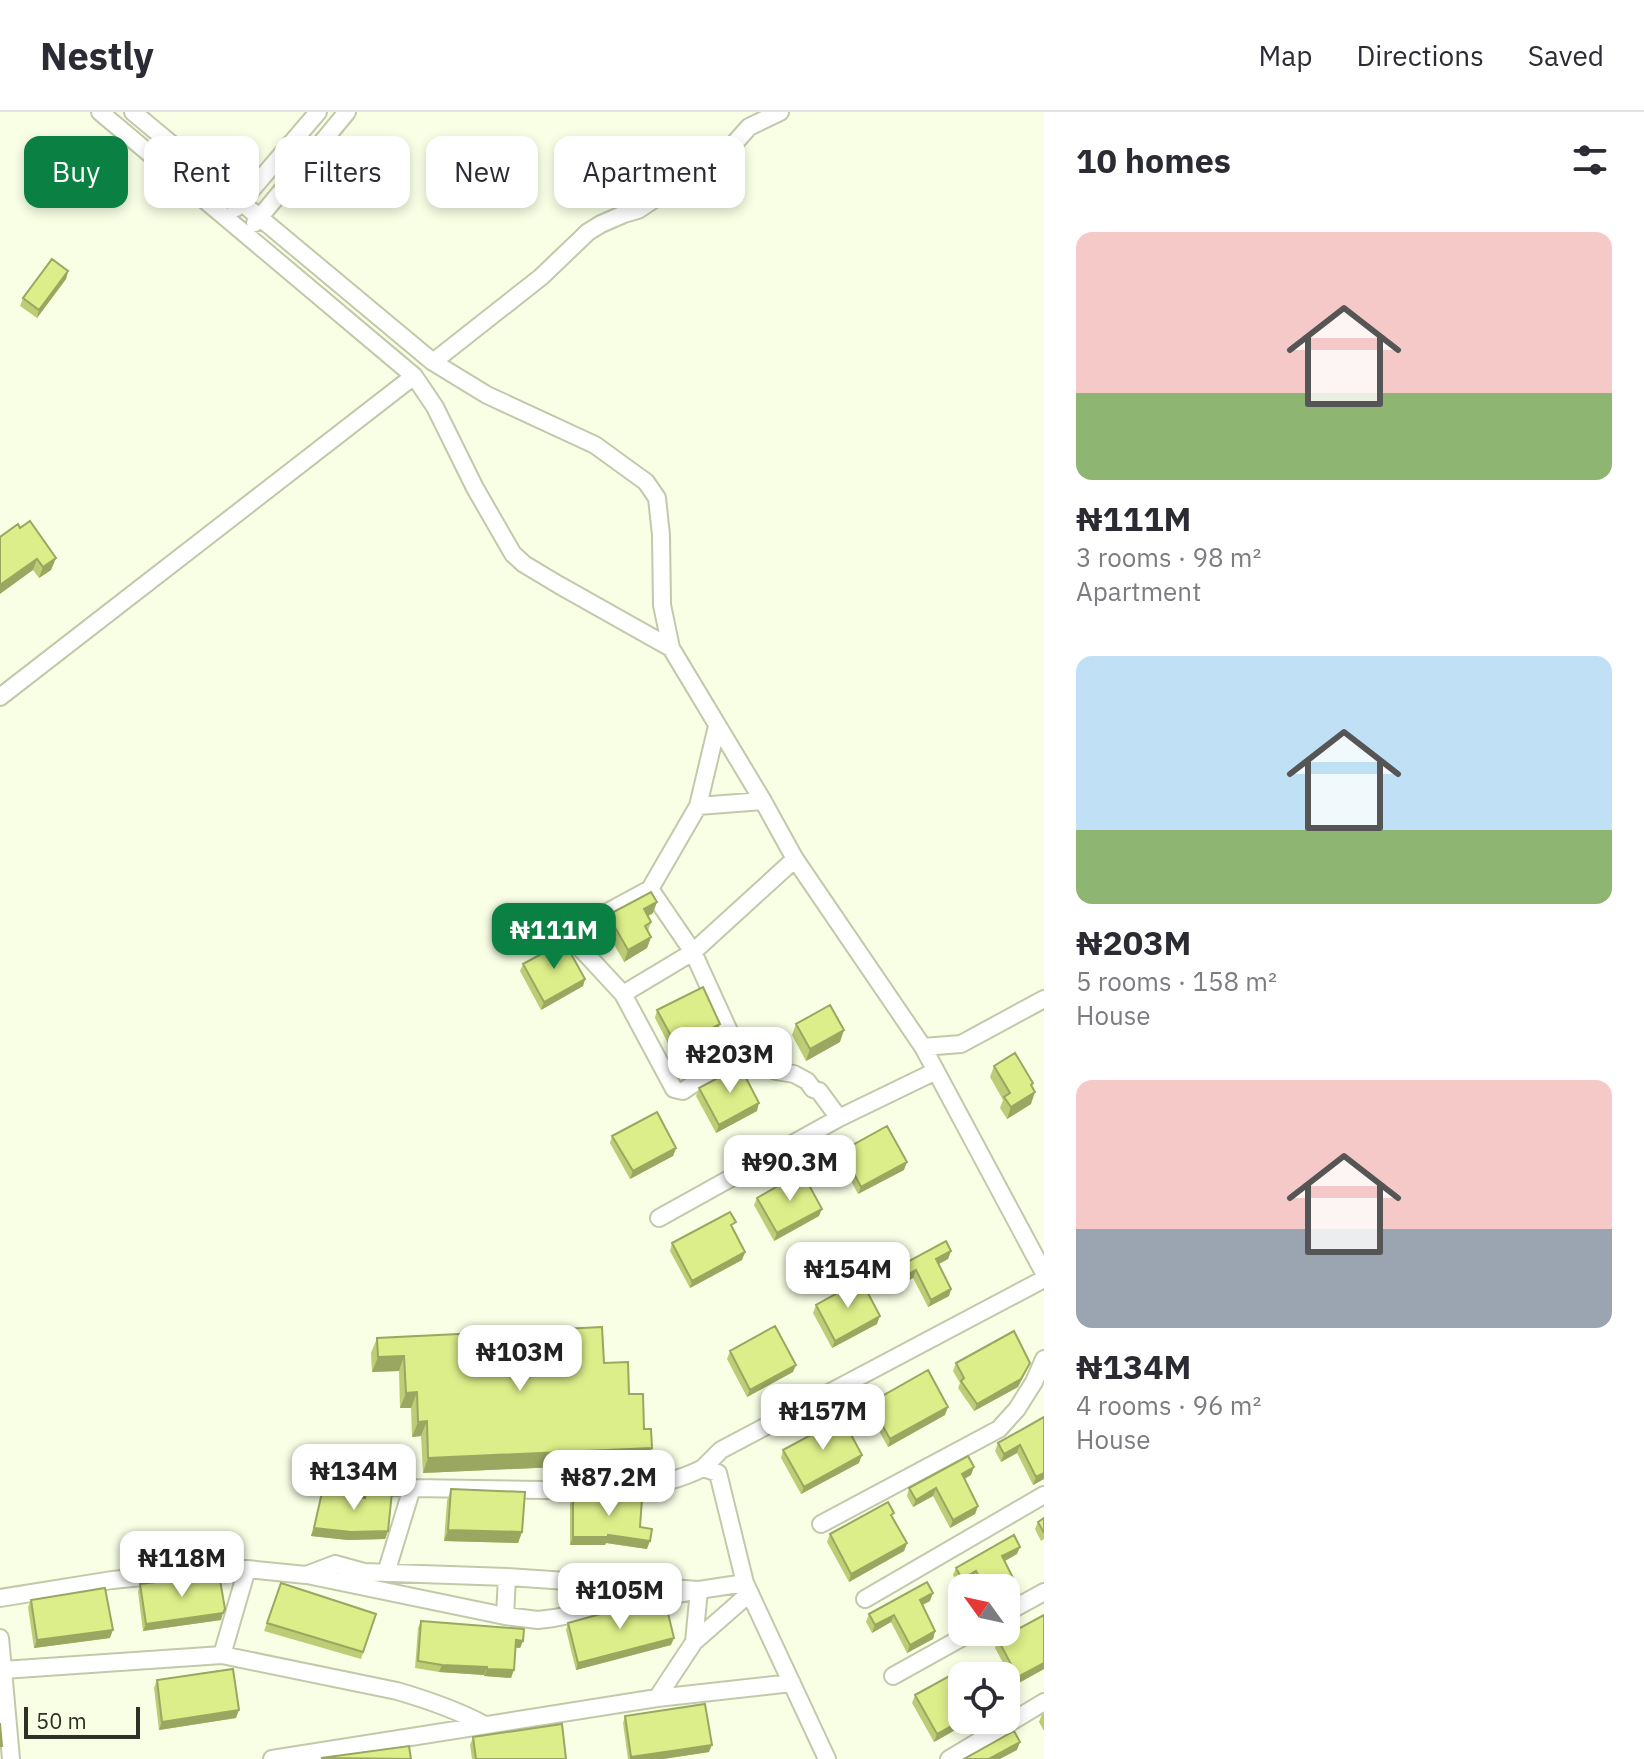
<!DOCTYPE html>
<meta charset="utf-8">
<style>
body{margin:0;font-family:"IBM Plex Sans",sans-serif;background:#f2f2f3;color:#2b2b33;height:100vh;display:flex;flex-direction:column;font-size:30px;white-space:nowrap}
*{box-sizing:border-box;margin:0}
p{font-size:26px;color:#7c7c81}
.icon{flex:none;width:44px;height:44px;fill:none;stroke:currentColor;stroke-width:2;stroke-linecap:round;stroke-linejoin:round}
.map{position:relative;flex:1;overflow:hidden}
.drawer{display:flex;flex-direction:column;background:#fff;width:600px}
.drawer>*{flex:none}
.banner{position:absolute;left:24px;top:24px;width:760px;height:72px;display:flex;gap:16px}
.needle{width:52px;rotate:303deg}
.tools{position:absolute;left:948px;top:1462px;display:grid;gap:16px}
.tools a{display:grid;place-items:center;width:72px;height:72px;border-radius:16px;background:#fff;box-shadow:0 4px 12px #0003;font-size:40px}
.scale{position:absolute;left:24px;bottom:20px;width:116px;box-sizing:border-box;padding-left:8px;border:4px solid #2e3125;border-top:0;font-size:22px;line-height:28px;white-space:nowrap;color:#2e3125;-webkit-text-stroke:6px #f8ffe5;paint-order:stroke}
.price{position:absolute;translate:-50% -68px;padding:0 18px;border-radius:16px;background:#fff;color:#222;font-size:26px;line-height:52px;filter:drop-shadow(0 2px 4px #0008)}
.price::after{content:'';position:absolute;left:50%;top:48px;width:24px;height:18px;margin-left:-12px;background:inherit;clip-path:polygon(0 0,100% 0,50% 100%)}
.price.on{background:#0b8043;color:#fff}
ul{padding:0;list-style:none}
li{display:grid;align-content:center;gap:16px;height:424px;padding:0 32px}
li span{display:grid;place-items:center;height:248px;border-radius:16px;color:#555}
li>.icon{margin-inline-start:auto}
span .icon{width:144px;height:144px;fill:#fffc;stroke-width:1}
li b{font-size:34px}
h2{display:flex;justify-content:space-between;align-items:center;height:96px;padding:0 32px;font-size:34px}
.chip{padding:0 28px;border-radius:16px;background:#fff;box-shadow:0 4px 12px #0003;font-size:28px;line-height:72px}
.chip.on{background:#0b8043;color:#fff}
header{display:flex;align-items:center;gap:48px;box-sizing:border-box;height:112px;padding:0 40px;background:#fff;border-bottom:2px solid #e1e1e2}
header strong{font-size:38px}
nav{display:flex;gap:44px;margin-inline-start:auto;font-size:28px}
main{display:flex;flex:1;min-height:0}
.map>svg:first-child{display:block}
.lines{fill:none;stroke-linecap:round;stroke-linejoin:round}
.minor-casing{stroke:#c2c9aa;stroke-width:20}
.minor{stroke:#fff;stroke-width:16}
.wall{fill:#bccd76}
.shaded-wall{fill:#99a760}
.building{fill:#dbee89;stroke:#99a760;stroke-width:2}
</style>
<header>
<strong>Nestly</strong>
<nav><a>Map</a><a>Directions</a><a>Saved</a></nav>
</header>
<main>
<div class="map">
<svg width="1044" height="1647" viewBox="0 0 1044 1647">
<rect width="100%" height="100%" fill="#f8ffe5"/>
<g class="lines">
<g class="minor-casing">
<path id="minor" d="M 100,0 L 414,264 L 435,295 L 475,376 L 513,442 L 524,452 L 559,473 L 671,536
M 133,0 L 433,250 L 487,283 L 595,333 L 646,370 L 657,386 L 661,423 L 662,493 L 671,536 L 763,689 L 795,747 L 923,935 L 1044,1161
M 236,96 L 318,0
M 255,111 L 347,0
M 433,250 L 541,165 L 588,120 L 601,112 L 624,102 L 638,98 L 668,78 L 685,63 L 701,54 L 715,50 L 724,43 L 749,15 L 780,0
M 0,585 L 414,264
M 698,694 L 763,689
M 650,777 L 693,840 L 739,941 L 683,979 L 674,977 L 623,882 L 573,828 L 573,821 L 578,816 L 650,777 L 698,694 L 717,614
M 623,882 L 693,840 L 795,747
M 923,935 L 961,932 L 1044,887
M 739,941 L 759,952 L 776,959 L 794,962 L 807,969 L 813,977 L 819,979 L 839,1006
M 659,1106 L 839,1006 L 936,959
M 326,1372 L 412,1376 L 620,1379 C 649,1375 678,1369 703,1356
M 821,1412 L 999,1317 L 1017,1297 L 1034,1270 L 1044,1247
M 386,1461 L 412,1376
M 307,1463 L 505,1504 L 538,1508 L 554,1506 L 699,1478 L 694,1530
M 0,1486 L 112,1468 L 212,1458 L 247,1457 L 306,1463 L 335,1452 L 364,1460 L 507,1465 L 699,1478 L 745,1471
M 865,1487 L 1044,1383
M 1006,1501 L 1044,1480
M 505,1504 L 507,1465
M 0,1526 L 3,1558 L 222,1543 L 397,1579 C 428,1588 457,1598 485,1613
M 222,1543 L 247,1457
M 3,1558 L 11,1647
M 893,1564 L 972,1520
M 657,1586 L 694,1530 L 750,1481
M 272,1647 L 657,1586 L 792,1571
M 827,1647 L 745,1471 L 718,1361 L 703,1356 L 721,1338 L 1044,1167
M 949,1647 L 1044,1590"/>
</g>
<use href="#minor" class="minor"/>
</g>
<path class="wall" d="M 68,159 L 66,167 L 37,206 L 20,194 L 23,186 Z
M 20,416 L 56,446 L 51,458 L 39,466 L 33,458 Z
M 653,801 L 648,804 L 651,810 L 648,819 L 651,825 L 647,836 L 624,850 L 604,815 L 608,803 Z
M 576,837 L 573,844 L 585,867 L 583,874 L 541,898 L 520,859 L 523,852 Z
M 657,898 L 717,919 L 674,943 L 655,906 Z
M 796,912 L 840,930 L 806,949 L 792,923 Z
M 994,954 L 1032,975 L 1031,992 L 1007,1007 L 1000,996 L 1003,988 L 990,965 Z
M 750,962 L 747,969 L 757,999 L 716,1021 L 696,984 L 699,976 Z
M 612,1024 L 676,1036 L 673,1044 L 630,1067 L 610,1031 Z
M 842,1039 L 904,1058 L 858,1082 L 839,1046 Z
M 757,1086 L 819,1104 L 774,1129 L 754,1093 Z
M 733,1118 L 745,1140 L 742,1148 L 690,1176 L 670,1139 L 672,1131 Z
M 951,1139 L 948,1147 L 939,1152 L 951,1177 L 949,1184 L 928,1195 L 913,1166 L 890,1179 L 884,1169 L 887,1161 Z
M 816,1193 L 877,1212 L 832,1236 L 813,1201 Z
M 377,1226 L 604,1251 L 629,1282 L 644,1317 L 647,1351 L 423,1361 L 421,1324 L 412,1325 L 411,1296 L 400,1296 L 399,1259 L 372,1260 L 371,1241 Z
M 730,1239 L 793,1260 L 747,1285 L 727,1247 Z
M 956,1251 L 1030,1251 L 1018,1275 L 974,1299 L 958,1276 L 960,1271 L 953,1259 Z
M 870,1291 L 945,1303 L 888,1335 L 867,1298 Z
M 1044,1305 L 1044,1367 L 1033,1373 L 1017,1341 L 1001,1350 L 995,1339 L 998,1331 Z
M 783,1338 L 859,1351 L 801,1382 L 781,1346 Z
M 971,1363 L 964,1367 L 978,1394 L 975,1402 L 950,1416 L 933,1384 L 913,1395 L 907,1384 L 909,1376 Z
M 323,1376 L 363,1385 L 366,1378 L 388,1419 L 385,1427 L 348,1428 L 311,1424 Z
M 451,1377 L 522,1420 L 518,1431 L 444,1429 L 447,1389 Z
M 573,1385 L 640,1415 L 647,1437 L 606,1431 L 605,1433 L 570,1433 L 570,1392 Z
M 893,1405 L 907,1431 L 904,1439 L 849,1470 L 827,1430 L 830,1422 Z
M 1044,1406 L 1044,1427 L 1041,1429 L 1035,1417 L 1038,1410 Z
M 1017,1442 L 1005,1449 L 1015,1482 L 1006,1487 L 1006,1476 L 978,1476 L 973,1466 L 959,1474 L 953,1463 L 956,1456 Z
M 281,1471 L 376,1502 L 361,1547 L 264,1519 Z
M 140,1472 L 221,1508 L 143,1519 L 138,1480 Z
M 31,1488 L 110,1526 L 34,1536 L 28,1495 Z
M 930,1489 L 922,1493 L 935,1519 L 933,1527 L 907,1541 L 891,1510 L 872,1521 L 866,1510 L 869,1502 Z
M 1044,1503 L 1044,1557 L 1015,1573 L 995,1536 L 998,1528 Z
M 421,1509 L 523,1529 L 520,1536 L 515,1536 L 511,1566 L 484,1564 L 484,1563 L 439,1560 L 415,1556 L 418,1516 Z
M 568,1511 L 671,1533 L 576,1558 L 566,1518 Z
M 157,1568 L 236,1606 L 159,1618 L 154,1576 Z
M 915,1583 L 962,1608 L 973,1608 L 934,1630 L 912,1591 Z
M 1044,1601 L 1044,1619 L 1039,1610 L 1042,1602 Z
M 625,1604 L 709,1640 L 663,1647 L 628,1647 L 623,1611 Z
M 473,1625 L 566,1647 L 472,1647 L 470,1633 Z"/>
<path class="shaded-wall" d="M 68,159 L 66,167 L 37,206 L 39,198 Z
M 56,446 L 51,458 L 39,466 L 43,455 Z
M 37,447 L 33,458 L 0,482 L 0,473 Z
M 657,790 L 653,801 L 640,809 L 644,797 Z
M 651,825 L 647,836 L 624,850 L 628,838 Z
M 585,867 L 583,874 L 541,898 L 544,890 Z
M 720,912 L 717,919 L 674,943 L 677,935 Z
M 844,918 L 840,930 L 806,949 L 810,937 Z
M 1035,980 L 1031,992 L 1007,1007 L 1011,995 Z
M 759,991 L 757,999 L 716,1021 L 719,1013 Z
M 676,1036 L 673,1044 L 630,1067 L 633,1059 Z
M 907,1050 L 904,1058 L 858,1082 L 861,1075 Z
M 822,1097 L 819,1104 L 774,1129 L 777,1121 Z
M 951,1139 L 948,1147 L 933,1155 L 936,1147 Z
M 745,1140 L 742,1148 L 690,1176 L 692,1169 Z
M 916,1158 L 913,1166 L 890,1179 L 893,1171 Z
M 951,1177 L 949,1184 L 928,1195 L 931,1188 Z
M 880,1204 L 877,1212 L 832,1236 L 835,1229 Z
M 404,1244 L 399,1259 L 372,1260 L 378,1245 Z
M 1030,1251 L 1018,1275 L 974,1299 L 977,1292 Z
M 796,1253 L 793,1260 L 747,1285 L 750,1278 Z
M 417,1280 L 411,1296 L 400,1296 L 406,1281 Z
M 948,1295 L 945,1303 L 888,1335 L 890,1327 Z
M 427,1309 L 421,1324 L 412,1325 L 418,1310 Z
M 1020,1333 L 1017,1341 L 1001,1350 L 1004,1342 Z
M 652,1336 L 647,1351 L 423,1361 L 428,1346 Z
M 862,1343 L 859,1351 L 801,1382 L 804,1375 Z
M 974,1355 L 971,1363 L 959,1370 L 962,1362 Z
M 1044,1361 L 1044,1367 L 1033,1373 L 1036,1365 Z
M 936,1376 L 933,1384 L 913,1395 L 916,1388 Z
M 978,1394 L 975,1402 L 950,1416 L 953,1408 Z
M 314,1416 L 388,1419 L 385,1427 L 348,1428 L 311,1424 Z
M 448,1418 L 522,1420 L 518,1431 L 444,1429 Z
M 608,1423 L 650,1429 L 647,1437 L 606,1431 L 605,1433 L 570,1433 L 573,1425 Z
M 907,1431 L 904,1439 L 849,1470 L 851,1462 Z
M 1020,1435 L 1017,1442 L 999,1452 L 1002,1444 Z
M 976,1459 L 973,1466 L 959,1474 L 962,1467 Z
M 1017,1474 L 1015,1482 L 1006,1487 L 1006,1481 Z
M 933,1481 L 930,1489 L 917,1496 L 920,1488 Z
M 223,1501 L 221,1508 L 143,1519 L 146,1512 Z
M 894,1503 L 891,1510 L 872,1521 L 875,1513 Z
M 113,1518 L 110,1526 L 34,1536 L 37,1528 Z
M 935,1519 L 933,1527 L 907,1541 L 910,1533 Z
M 674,1526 L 671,1533 L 576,1558 L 578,1551 Z
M 516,1528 L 523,1529 L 520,1536 L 513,1535 Z
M 1044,1551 L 1044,1557 L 1015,1573 L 1018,1565 Z
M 442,1553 L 487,1555 L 484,1563 L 439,1560 Z
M 487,1557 L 514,1558 L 511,1566 L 484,1564 Z
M 239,1598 L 236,1606 L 159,1618 L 162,1610 Z
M 962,1608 L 973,1608 L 934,1630 L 937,1622 Z
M 1020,1630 L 1017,1638 L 1000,1647 L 989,1647 Z
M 712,1633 L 709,1640 L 663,1647 L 630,1647 L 631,1645 Z"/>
<path class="building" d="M 52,147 L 68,159 L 39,198 L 23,186 Z
M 30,409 L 56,446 L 43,455 L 37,447 L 0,473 L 0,425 L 18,412 L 20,416 Z
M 651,780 L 657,790 L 644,797 L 651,810 L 645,814 L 651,825 L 628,838 L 608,803 Z
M 567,828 L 576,837 L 570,840 L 585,867 L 544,890 L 523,852 Z
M 703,875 L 720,912 L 677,935 L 657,898 Z
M 830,893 L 844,918 L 810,937 L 796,912 Z
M 1015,941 L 1033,971 L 1031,973 L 1035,980 L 1011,995 L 1004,985 L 1010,981 L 994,954 Z
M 744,952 L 750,962 L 745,964 L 759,991 L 719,1013 L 699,976 Z
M 657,1000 L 676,1036 L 633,1059 L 612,1024 Z
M 887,1014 L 907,1050 L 861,1075 L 842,1039 Z
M 802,1060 L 822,1097 L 777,1121 L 757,1086 Z
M 730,1100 L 736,1110 L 731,1113 L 745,1140 L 692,1169 L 672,1131 Z
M 946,1129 L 951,1139 L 936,1147 L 951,1177 L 931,1188 L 916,1158 L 893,1171 L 887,1161 Z
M 861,1168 L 880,1204 L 835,1229 L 816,1193 Z
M 775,1214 L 796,1253 L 750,1278 L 730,1239 Z
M 602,1215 L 604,1251 L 628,1250 L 629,1282 L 643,1282 L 644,1317 L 651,1317 L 652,1336 L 428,1346 L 427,1309 L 418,1310 L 417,1280 L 406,1281 L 404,1244 L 378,1245 L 377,1226 Z
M 1014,1219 L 1030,1251 L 1021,1267 L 977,1292 L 961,1269 L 964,1266 L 956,1251 Z
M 928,1258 L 948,1295 L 890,1327 L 870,1291 Z
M 1044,1305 L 1044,1361 L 1036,1365 L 1020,1333 L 1004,1342 L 998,1331 Z
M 842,1306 L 862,1343 L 804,1375 L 783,1338 Z
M 968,1344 L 974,1355 L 962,1362 L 978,1394 L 953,1408 L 936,1376 L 916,1388 L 909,1376 Z
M 323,1376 L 365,1386 L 366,1378 L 392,1380 L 388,1419 L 351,1420 L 314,1416 Z
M 451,1377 L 525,1380 L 522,1420 L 448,1418 Z
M 573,1385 L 642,1387 L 640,1415 L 652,1417 L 650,1429 L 608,1423 L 608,1425 L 573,1425 Z
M 888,1390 L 894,1401 L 891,1403 L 907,1431 L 851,1462 L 830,1422 Z
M 1044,1406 L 1044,1421 L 1038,1410 Z
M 1014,1423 L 1020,1435 L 1002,1444 L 1017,1474 L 1006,1481 L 1006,1476 L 985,1476 L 976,1459 L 962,1467 L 956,1456 Z
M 219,1462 L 225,1497 L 223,1501 L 146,1512 L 140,1472 Z
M 927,1470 L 933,1481 L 920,1488 L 935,1519 L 910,1533 L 894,1503 L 875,1513 L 869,1502 Z
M 281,1471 L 376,1502 L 363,1540 L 267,1511 Z
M 105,1476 L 113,1518 L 37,1528 L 31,1488 Z
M 665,1489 L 674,1526 L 578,1551 L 568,1511 L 604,1501 Z
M 1044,1503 L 1044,1551 L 1018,1565 L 998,1528 Z
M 421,1509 L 524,1517 L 523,1529 L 516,1528 L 514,1558 L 487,1557 L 487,1555 L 442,1553 L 418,1549 Z
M 973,1551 L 980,1564 L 962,1564 L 962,1608 L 937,1622 L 915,1583 Z
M 233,1557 L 239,1598 L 162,1610 L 157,1568 Z
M 705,1592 L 712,1633 L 631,1645 L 625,1604 Z
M 0,1611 L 2,1634 L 0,1634 Z
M 562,1612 L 566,1647 L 476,1647 L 473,1625 Z
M 1014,1619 L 1020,1630 L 989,1647 L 964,1647 Z
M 409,1634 L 411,1647 L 321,1646 Z"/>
</svg>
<div class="tools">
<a><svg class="needle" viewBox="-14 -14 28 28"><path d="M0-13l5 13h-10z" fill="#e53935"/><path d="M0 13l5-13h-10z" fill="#7c7c81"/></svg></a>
<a><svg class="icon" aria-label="locate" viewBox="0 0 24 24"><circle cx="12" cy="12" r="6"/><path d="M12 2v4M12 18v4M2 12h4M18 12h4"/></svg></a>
</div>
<div class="scale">50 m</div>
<b class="price on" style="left:554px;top:859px">₦111M</b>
<b class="price" style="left:730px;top:983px">₦203M</b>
<b class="price" style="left:790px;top:1091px">₦90.3M</b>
<b class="price" style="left:848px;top:1198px">₦154M</b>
<b class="price" style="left:520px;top:1281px">₦103M</b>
<b class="price" style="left:823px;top:1340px">₦157M</b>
<b class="price" style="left:354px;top:1400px">₦134M</b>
<b class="price" style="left:609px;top:1406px">₦87.2M</b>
<b class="price" style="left:182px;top:1487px">₦118M</b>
<b class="price" style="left:620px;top:1519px">₦105M</b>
<div class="banner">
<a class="chip on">Buy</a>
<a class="chip">Rent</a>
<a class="chip">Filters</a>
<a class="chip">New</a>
<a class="chip">Apartment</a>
</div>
</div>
<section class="drawer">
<h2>10 homes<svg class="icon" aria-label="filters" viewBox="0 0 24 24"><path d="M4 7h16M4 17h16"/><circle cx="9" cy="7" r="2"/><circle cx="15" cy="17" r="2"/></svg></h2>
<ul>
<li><span style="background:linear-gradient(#f6c9c9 65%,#8fb573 0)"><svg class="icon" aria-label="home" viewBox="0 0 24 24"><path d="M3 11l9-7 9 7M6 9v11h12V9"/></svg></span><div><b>₦111M</b><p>3 rooms · 98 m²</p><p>Apartment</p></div></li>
<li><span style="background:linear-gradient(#bfe0f5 70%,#8fb573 0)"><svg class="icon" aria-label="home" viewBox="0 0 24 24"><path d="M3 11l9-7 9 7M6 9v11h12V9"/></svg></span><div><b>₦203M</b><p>5 rooms · 158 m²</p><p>House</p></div></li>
<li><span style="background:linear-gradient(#f6c9c9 60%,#9aa5b1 0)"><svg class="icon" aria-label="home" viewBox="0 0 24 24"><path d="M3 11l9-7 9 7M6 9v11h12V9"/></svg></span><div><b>₦134M</b><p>4 rooms · 96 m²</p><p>House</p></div></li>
</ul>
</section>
</main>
